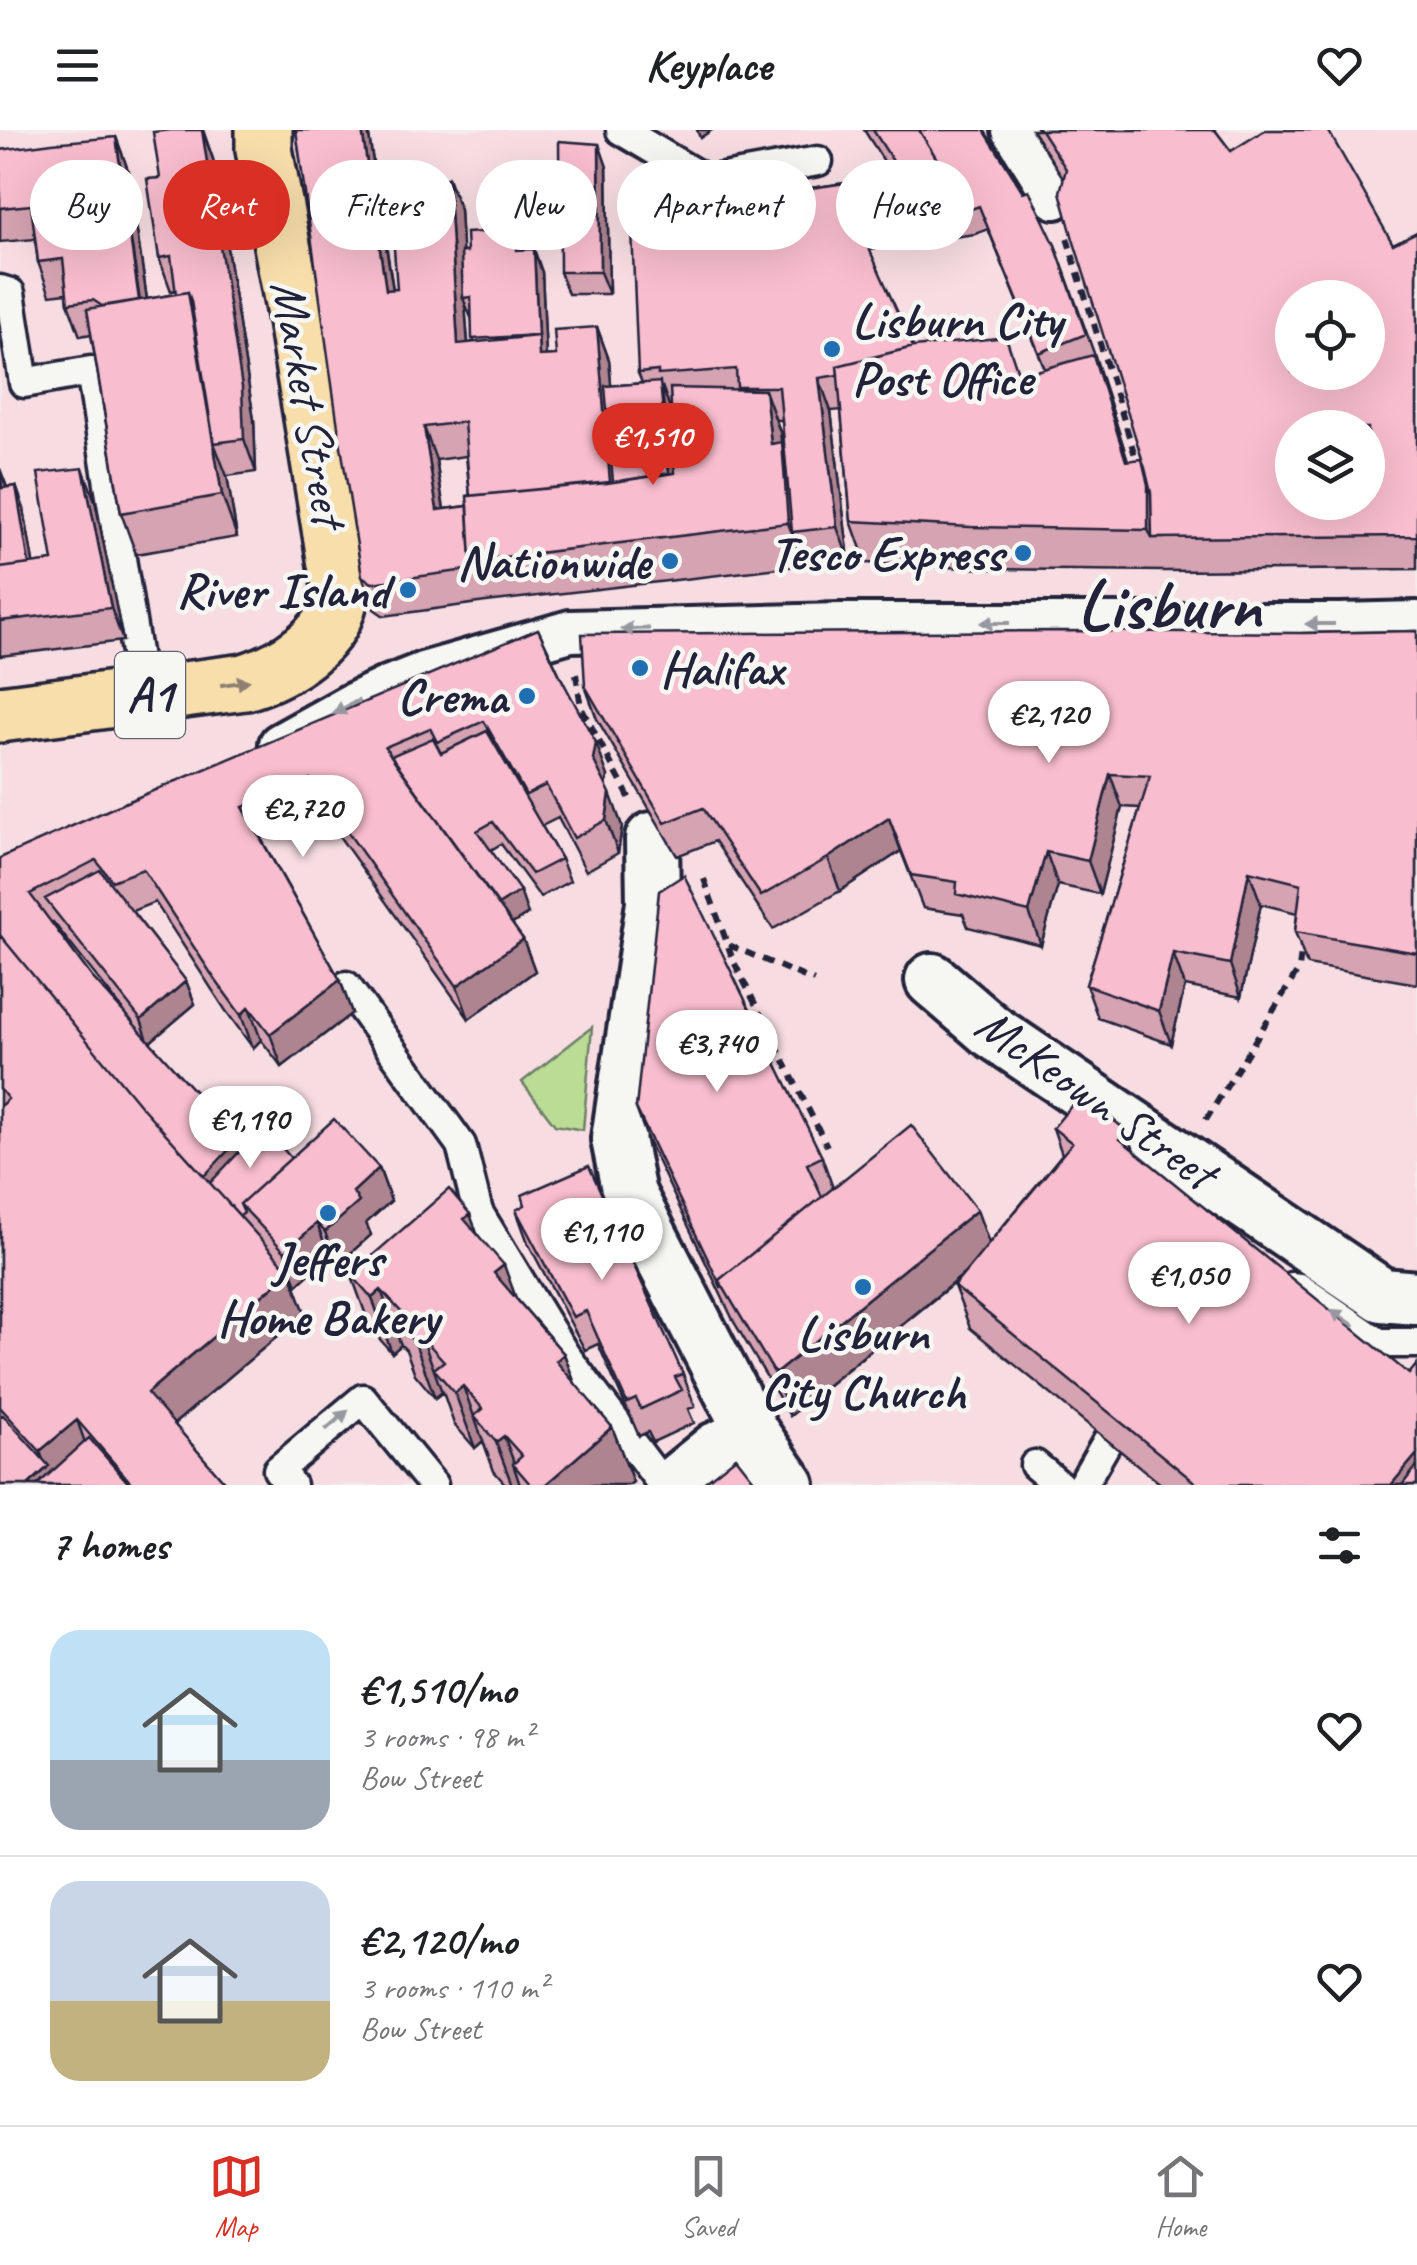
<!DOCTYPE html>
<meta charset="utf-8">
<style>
body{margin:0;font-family:Caveat,sans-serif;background:#f2f2f2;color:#202124;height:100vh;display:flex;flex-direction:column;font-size:38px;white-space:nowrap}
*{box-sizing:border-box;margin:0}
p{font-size:32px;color:#757577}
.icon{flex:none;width:55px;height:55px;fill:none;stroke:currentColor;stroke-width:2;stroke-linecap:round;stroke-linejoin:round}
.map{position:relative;height:1355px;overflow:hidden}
.drawer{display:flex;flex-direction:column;background:#fff;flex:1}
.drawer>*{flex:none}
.top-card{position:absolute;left:30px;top:30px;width:1358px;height:90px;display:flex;gap:20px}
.tools{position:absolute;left:1275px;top:150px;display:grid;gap:20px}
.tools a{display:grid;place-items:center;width:110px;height:110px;border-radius:50%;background:#fff;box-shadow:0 10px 40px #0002;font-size:50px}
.price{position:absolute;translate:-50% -85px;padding:0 22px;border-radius:35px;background:#fff;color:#222;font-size:32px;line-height:65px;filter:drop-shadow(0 2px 5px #0008)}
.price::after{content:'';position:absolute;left:50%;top:60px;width:30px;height:22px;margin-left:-15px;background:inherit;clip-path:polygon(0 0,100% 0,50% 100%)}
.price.on{background:#d93025;color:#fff}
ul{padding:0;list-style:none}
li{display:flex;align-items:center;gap:30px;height:250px;padding:0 50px}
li+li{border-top:2px solid #e0e0e0}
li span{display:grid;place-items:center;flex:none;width:280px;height:200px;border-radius:30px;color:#555}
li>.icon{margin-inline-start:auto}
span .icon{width:120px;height:120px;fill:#fffc;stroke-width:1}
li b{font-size:42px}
h2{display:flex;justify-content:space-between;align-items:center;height:120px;padding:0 50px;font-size:42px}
.chip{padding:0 35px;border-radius:45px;background:#fff;box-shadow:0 10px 40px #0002;font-size:35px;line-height:90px}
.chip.on{background:#d93025;color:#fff}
header{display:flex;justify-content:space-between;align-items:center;height:130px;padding:0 50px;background:#fff;font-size:45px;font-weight:700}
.dock{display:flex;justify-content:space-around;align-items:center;height:140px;border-top:2px solid #e0e0e0;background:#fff;font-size:28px;color:#757577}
.dock a{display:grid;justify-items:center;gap:5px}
.dock .on{color:#d93025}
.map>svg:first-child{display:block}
.built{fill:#f7dde2;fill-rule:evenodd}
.green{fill:#badc95;stroke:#6e7f68;stroke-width:2.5}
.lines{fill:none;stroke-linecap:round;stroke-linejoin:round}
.service-casing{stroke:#22223b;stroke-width:35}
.pedestrian-casing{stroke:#22223b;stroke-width:48}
.minor-casing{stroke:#22223b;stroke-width:60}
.primary-casing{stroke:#22223b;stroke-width:62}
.path{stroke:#22223b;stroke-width:6;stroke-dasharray:10 8;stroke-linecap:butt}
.service{stroke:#f6f6f2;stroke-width:28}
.pedestrian{stroke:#f6f6f2;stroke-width:40}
.minor{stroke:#f6f6f2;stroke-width:52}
.primary{stroke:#f8deab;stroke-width:55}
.wall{fill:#d5a3b1;stroke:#22223b;stroke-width:2.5;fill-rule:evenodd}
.shaded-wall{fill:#ae8490;stroke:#22223b;stroke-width:2.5}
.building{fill:#f8bdce;stroke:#22223b;stroke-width:2.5;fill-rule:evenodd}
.oneway{fill:#9797a0}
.oneway2{fill:#8d8073}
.poi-dot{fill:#1f6fb2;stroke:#f6f6f2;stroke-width:4}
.labels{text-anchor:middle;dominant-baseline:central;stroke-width:9;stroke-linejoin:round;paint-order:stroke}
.shield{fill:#f6f6f2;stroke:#626272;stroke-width:2.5}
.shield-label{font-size:48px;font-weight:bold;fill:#22223b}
.poi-label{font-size:50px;font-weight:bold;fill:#22223b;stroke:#f6f6f2;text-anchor:end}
.street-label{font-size:50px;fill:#22223b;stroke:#f6f6f2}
.town-label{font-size:70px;font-weight:bold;fill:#22223b;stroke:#f6f6f2}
</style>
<header><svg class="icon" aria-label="menu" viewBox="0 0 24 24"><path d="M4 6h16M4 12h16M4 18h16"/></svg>Keyplace<svg class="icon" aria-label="heart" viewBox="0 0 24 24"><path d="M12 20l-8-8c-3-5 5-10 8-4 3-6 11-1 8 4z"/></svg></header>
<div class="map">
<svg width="1417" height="1355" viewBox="0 0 1417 1355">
<rect width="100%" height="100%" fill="#f6ebeb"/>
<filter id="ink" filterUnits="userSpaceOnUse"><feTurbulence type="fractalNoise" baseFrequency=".01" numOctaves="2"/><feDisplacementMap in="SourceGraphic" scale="20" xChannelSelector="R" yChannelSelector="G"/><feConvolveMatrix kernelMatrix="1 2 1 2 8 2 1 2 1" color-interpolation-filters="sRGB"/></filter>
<g filter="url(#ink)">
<path class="built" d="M 0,0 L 1417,0 L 1417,1355 L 0,1355 ZM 1292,168 L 1368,168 L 1368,242 L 1292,242 ZM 1292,298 L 1368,298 L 1368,372 L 1292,372 Z"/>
<path class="green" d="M 592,897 L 583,1000 L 555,995 L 522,952 Z"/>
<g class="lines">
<g class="service-casing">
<path id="service" d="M 621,0 L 707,51 L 818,31
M 0,160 L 10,163 L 24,253 L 91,241 L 143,566
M 346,856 L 461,1015 L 478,1082 L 565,1225 L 663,1355
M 1291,1157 L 1299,1158 L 1379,1213 L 1417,1213
M 1035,1335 L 1059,1355
M 291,1355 L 278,1340 L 363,1269 L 433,1355
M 1082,1355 L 1108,1310"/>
</g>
<g class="pedestrian-casing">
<path id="pedestrian" d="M 1013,0 L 1055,68
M 280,614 L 352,574 L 390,556 L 423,543 L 570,501 L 840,494 L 1340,494 L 1417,492"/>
</g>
<g class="minor-casing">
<path id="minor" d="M 652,709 L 653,773 L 618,1009 L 629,1064 L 752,1303 L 788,1355
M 932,850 L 990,900 L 1382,1165 L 1417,1168
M 672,1355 L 716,1319 L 752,1303"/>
</g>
<g class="primary-casing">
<path id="primary" d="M 0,584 L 245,552 C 284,540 334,511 340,465 C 341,456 338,444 336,434 L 296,190 L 264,19 L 264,0"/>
</g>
<path class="path" d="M 1067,108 L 1138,335
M 576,544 L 581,577 L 630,669
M 704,749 L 733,830 L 827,1016
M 729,815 L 814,851
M 1206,990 L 1299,839 L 1302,814"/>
<use href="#service" class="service"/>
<use href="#pedestrian" class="pedestrian"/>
<use href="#minor" class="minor"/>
<use href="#primary" class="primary"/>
</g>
<path class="wall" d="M 203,0 L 213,29 L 254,290 L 256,342 L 227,346 L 237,407 L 136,424 L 121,383 L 91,204 L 80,206 L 68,173 L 67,163 L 50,165 L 38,132 L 35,109 L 0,112 L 0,20 L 116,7 L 128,40 L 147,169 L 176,164 L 176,160 L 171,161 L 159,128 L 160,48 Z
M 296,0 L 368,0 L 393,159 L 397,159 L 448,48 L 460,80 L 462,122 L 467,122 L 516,100 L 523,119 L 542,142 L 546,226 L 556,225 L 597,197 L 609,230 L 611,256 L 642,253 L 638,243 L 715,72 L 866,50 L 878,83 L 883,118 L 869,120 L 913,217 L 1020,246 L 1045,239 L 988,99 L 975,104 L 940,109 L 931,89 L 924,94 L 864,0 L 984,0 L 1055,115 L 1095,226 L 1128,331 L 1142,329 L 1064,49 L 1032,0 L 1215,0 L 1231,21 L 1393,114 L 1417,102 L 1417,439 L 1164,441 L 987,439 L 866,433 L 851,391 L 841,280 L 831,281 L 849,430 L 486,472 L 384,486 L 374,479 L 362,446 ZM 465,173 L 472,190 L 474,212 L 468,213 ZM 776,290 L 782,290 L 784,317 L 782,312 L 780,302 ZM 466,326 L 470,366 L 468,376 L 444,379 L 436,330 Z
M 607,37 L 609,164 L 568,164 L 560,142 Z
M 0,339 L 7,357 L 16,356 L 24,379 L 33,434 L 53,431 L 95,371 L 123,511 L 0,526 Z
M 538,499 L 608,646 L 606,655 L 622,696 L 618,723 L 586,741 L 558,688 L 542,696 L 561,729 L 570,751 L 540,767 L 501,714 L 491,720 L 528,784 L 512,794 L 523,809 L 535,841 L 469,889 L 322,682 L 261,708 L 340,850 L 352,883 L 282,937 L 261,910 L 253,918 L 226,881 L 155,772 L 132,781 L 186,851 L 195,874 L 150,912 L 238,1010 L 241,1020 L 291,1028 L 379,1038 L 391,1071 L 366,1093 L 371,1105 L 337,1135 L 329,1126 L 297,1155 L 293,1151 L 305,1183 L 174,1294 L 227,1355 L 0,1355 L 0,728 ZM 51,792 L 53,792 L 134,894 L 91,846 Z
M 1417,501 L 1417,854 L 1307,835 L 1295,802 L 1297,783 L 1261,774 L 1241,867 L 1185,856 L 1171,914 L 1098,888 L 1086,855 L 1140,678 L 1122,677 L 1100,764 L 1058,755 L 1041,815 L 968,797 L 963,784 L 923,778 L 901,721 L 840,761 L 773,799 L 715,711 L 677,726 L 597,589 L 585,556 L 1304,503 Z
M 636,978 L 822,1027 L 833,1058 L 989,1113 L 1062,1024 L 1053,998 L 1134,1020 L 1417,1355 L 1162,1355 L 970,1198 L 954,1156 L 964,1145 L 790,1286 L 734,1192 L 648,1011 Z
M 516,1080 L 683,1244 L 695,1277 L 688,1279 L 694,1293 L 653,1312 L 648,1302 L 639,1306 L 598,1214 L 585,1220 L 528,1113 Z
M 478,1105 L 515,1167 L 564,1224 L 575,1254 L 612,1297 L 633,1352 L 629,1355 L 506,1355 L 494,1341 L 483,1311 L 475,1318 L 454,1294 L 443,1262 L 435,1268 L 415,1244 L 406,1220 L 401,1215 L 392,1223 L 371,1199 L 351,1144 Z"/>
<path class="shaded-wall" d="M 202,0 L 213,29 L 254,290 L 256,342 L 244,309 Z
M 362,0 L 368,0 L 398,193 L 386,160 Z
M 697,0 L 712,0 L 700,8 Z
M 116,7 L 128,40 L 153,211 L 141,178 Z
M 599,14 L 607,37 L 609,164 L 600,142 Z
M 448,48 L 460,80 L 465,168 L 463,168 L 465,173 L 470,247 L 458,214 Z
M 866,50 L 878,83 L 883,118 L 871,86 Z
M 919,56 L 931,89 L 924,94 L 912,61 Z
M 516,100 L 524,123 L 517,120 Z
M 534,119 L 542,142 L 546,228 L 539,226 Z
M 188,162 L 203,204 L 214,313 L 227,346 L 237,407 L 222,365 Z
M 597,197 L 609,230 L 621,371 L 610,361 Z
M 1093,225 L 1108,267 L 1141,372 L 1126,331 Z
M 819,248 L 831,281 L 849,430 L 837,397 Z
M 662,256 L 670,278 L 677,365 L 669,343 Z
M 765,260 L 780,302 L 784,335 L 782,312 L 798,354 L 792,402 L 804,435 L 788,393 L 771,314 Z
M 424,297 L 436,330 L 449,413 L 437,380 Z
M 1142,329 L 1163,408 L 1152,408 L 1148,400 Z
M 83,338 L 95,371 L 123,511 L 111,478 Z
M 0,339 L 7,359 L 2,358 Z
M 16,356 L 24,379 L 39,467 L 30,444 Z
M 596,613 L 608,646 L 605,662 L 593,629 Z
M 1110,644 L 1122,677 L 1100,764 L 1088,731 Z
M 610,663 L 622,696 L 618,723 L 606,690 Z
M 889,688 L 901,721 L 840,761 L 828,728 Z
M 1046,722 L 1058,755 L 1041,815 L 1029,782 Z
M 1249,741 L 1261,774 L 1241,867 L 1230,834 Z
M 520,761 L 528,784 L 504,799 L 496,776 Z
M 523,809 L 535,841 L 469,889 L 457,856 Z
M 1173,823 L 1185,856 L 1171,914 L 1159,881 Z
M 340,850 L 352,883 L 282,937 L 270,904 Z
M 186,851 L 195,874 L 149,913 L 141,890 Z
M 249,877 L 261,910 L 253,918 L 241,885 Z
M 1127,1001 L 1142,1043 L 1120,1009 Z
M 238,1010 L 250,1043 L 220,1074 L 202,1048 Z
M 379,1038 L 391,1071 L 366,1093 L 371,1105 L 337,1135 L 325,1102 L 353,1062 Z
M 977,1080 L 992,1121 L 790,1286 L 775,1244 Z
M 470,1084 L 490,1139 L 464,1089 Z
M 317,1093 L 329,1126 L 297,1155 L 285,1122 Z
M 504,1135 L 524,1190 L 494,1143 Z
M 290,1142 L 305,1183 L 162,1304 L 147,1263 Z
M 381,1160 L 401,1215 L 392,1223 L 372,1168 Z
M 422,1207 L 442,1262 L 435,1268 L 415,1213 Z
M 564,1224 L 584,1279 L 556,1231 Z
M 463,1256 L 483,1311 L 475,1318 L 455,1263 Z
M 77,1290 L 92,1332 L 64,1355 L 28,1355 L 46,1339 L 40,1321 Z
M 612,1297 L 633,1352 L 629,1355 L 545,1355 Z
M 504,1306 L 516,1338 L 513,1334 L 520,1355 L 512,1355 L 496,1312 Z
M 1417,1324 L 1417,1355 L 1391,1355 Z"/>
<path class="building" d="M 171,0 L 202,0 L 242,257 L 244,309 L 214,313 L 191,171 L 188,162 L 176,164 L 171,126 L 159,128 L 147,49 L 160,48 L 153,2 Z
M 296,0 L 362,0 L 386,160 L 397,159 L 389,51 L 448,48 L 458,214 L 538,206 L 539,226 L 556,225 L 554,200 L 597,197 L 610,352 L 470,366 L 464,292 L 424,297 L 437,380 L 468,376 L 471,431 L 474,439 L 372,453 L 362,446 L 339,304 Z
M 873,0 L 919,0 L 963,71 L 928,76 L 919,56 L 912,61 Z
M 919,0 L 984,0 L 1023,62 L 1029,60 L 1055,115 L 1086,204 L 1039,223 L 979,76 L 966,81 L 963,71 Z
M 1041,0 L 1215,0 L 1231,21 L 1265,0 L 1328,0 L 1393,114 L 1417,102 L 1417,406 L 1152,408 L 1151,363 L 1145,338 L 1073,109 L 1060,62 L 1066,39 ZM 1292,168 L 1368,168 L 1368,242 L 1292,242 ZM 1292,298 L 1368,298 L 1368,372 L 1292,372 Z
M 116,7 L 139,170 L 102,176 L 93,170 L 68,173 L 63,129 L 38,132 L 31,75 L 0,78 L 0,20 L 52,13 Z
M 559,11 L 599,14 L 600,142 L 560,142 Z
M 866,50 L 871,86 L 855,87 L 913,217 L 837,236 L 838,245 L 819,248 L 837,397 L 792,402 L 779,257 L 737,257 L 736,239 L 658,245 L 658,241 L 638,243 L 631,76 L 715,72 Z
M 516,100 L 517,120 L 534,119 L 538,205 L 472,209 L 471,167 L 463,168 L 461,122 L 467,122 L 466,103 Z
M 188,162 L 222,365 L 121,383 L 87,179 Z
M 1006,207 L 1019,246 L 1093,225 L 1126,331 L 1142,329 L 1148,355 L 1148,400 L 971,397 L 851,391 L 837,236 L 914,217 Z
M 660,252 L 669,343 L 613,352 L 605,256 Z
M 670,258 L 765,260 L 771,314 L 782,312 L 788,393 L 471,431 L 467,366 L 607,353 L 675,343 Z
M 83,338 L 111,478 L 0,491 L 0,438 L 53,431 L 38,343 Z
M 0,344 L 2,358 L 16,356 L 29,434 L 0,438 Z
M 538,499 L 561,548 L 596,613 L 593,629 L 610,663 L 606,690 L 574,708 L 546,655 L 526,665 L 484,591 L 437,612 L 430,598 L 385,617 L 523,809 L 457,856 L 310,649 L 243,677 L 340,850 L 270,904 L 249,877 L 241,885 L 214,848 L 143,739 L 112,751 L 96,730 L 30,764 L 91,846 L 238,1010 L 204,1046 L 140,975 L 0,805 L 0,728 L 117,676 Z
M 1060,501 L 1304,503 L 1417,501 L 1417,823 L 1295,802 L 1301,754 L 1249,741 L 1230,834 L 1173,823 L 1159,881 L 1086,855 L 1150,646 L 1110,644 L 1088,731 L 1046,722 L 1029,782 L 956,764 L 957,752 L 911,745 L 889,688 L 828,728 L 761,766 L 703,678 L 665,693 L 585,556 L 582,504 Z
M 487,601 L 561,729 L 532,744 L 493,692 L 477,701 L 520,761 L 498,775 L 391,626 L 433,608 L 441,623 Z
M 100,740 L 186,851 L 141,890 L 45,769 Z
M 684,745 L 822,1027 L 807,1034 L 822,1067 L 719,1150 L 722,1159 L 636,978 L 659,761 Z
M 0,805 L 140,975 L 290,1142 L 147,1263 L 227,1355 L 133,1355 L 77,1290 L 40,1321 L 0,1277 L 0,976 L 8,969 L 0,959 Z
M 1081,964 L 1127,1001 L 1120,1009 L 1409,1244 L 1417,1234 L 1417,1324 L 1391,1355 L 1198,1355 L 954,1156 L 1072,1013 L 1053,998 Z
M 334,989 L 379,1038 L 353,1062 L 359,1072 L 325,1102 L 317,1093 L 285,1122 L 240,1074 Z
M 911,995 L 977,1080 L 775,1244 L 719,1150 Z
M 268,1002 L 291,1028 L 240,1074 L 244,1083 L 240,1086 L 210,1053 L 241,1020 Z
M 589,1036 L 683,1244 L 675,1247 L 682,1260 L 641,1279 L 636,1269 L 627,1273 L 586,1181 L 573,1187 L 516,1080 L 525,1075 L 522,1065 Z
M 449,1059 L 470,1084 L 464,1089 L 504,1135 L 494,1143 L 564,1224 L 556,1231 L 612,1297 L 545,1355 L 531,1355 L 513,1334 L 522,1326 L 504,1306 L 496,1312 L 474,1286 L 483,1279 L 463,1256 L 455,1263 L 434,1239 L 444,1231 L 422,1207 L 415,1213 L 395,1189 L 402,1183 L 381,1160 L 372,1168 L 351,1144 Z
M 3,1285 L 49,1336 L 28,1355 L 0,1355 L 0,1288 Z
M 89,1308 L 130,1355 L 37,1355 Z
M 736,1327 L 758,1355 L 701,1355 Z
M 1417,1336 L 1417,1355 L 1402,1355 Z"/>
<defs><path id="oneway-solid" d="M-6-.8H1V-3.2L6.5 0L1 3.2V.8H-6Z" transform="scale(2.5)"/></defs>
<g class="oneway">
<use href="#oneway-solid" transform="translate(995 493) rotate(180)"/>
<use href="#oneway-solid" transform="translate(1320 494) rotate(180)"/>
<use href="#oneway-solid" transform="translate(635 499) rotate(178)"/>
<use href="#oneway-solid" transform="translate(346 577) rotate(152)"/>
<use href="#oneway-solid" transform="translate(1343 1188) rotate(-145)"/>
<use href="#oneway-solid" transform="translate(337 1290) rotate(-40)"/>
</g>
<use class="oneway2" href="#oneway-solid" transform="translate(235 553) rotate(-9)"/>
</g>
<g class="poi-dot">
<circle cx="832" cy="219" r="10"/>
<circle cx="1023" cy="423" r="10"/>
<circle cx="670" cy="431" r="10"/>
<circle cx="408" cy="460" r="10"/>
<circle cx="640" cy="538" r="10"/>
<circle cx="527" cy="566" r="10"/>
<circle cx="328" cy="1083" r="10"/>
<circle cx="863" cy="1157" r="10"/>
</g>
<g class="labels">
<rect class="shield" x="115" y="522" width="70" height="86" rx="8"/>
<g class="shield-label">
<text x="150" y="565">A1</text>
</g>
<g class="poi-label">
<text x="852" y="190" text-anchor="start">Lisburn City<tspan x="852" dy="58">Post Office</tspan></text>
<text x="1003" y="423">Tesco Express</text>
<text x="650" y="431">Nationwide</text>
<text x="388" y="460">River Island</text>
<text x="660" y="538" text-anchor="start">Halifax</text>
<text x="507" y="566">Crema</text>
<text x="328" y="1129" text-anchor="middle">Jeffers<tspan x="328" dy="58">Home Bakery</tspan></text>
<text x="863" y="1203" text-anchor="middle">Lisburn<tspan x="863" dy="58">City Church</tspan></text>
</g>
<g class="street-label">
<text transform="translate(309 273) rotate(80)">Market Street</text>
<text transform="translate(1096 968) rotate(35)">McKeown Street</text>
</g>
<g class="town-label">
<text x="1169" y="475">Lisburn</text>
</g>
</g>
</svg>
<div class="tools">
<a><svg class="icon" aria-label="locate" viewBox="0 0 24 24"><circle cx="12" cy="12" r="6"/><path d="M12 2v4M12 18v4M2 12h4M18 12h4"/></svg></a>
<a><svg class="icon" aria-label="layers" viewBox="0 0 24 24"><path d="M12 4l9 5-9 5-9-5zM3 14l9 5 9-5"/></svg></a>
</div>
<b class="price on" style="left:653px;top:358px">€1,510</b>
<b class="price" style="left:1049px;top:636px">€2,120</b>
<b class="price" style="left:303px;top:730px">€2,720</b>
<b class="price" style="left:717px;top:965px">€3,740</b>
<b class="price" style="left:250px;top:1041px">€1,190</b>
<b class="price" style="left:602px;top:1153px">€1,110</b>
<b class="price" style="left:1189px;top:1197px">€1,050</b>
<div class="top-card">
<a class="chip">Buy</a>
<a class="chip on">Rent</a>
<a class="chip">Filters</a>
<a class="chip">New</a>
<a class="chip">Apartment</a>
<a class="chip">House</a>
</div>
</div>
<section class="drawer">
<h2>7 homes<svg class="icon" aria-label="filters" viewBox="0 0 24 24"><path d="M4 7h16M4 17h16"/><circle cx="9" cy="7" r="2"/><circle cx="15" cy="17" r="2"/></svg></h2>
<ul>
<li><span style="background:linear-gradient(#bfe0f5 65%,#9aa5b1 0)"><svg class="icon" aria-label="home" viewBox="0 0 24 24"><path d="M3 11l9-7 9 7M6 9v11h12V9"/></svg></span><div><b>€1,510/mo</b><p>3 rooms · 98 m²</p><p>Bow Street</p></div><svg class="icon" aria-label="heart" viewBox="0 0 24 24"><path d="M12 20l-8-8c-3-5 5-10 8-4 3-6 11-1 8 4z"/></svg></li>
<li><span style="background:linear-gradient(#c9d6e8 60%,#c2b280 0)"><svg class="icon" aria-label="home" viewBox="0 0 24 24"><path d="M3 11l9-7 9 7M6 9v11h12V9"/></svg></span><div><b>€2,120/mo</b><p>3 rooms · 110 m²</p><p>Bow Street</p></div><svg class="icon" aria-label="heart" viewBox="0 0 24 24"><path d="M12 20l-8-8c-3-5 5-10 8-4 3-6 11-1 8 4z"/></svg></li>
</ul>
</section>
<nav class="dock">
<a class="on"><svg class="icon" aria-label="map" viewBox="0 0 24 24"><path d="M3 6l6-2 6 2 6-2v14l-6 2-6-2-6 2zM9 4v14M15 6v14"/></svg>Map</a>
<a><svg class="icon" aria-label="saved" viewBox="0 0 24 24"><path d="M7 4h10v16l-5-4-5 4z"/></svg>Saved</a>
<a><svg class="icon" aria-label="home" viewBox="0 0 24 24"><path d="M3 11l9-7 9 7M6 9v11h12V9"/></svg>Home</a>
</nav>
